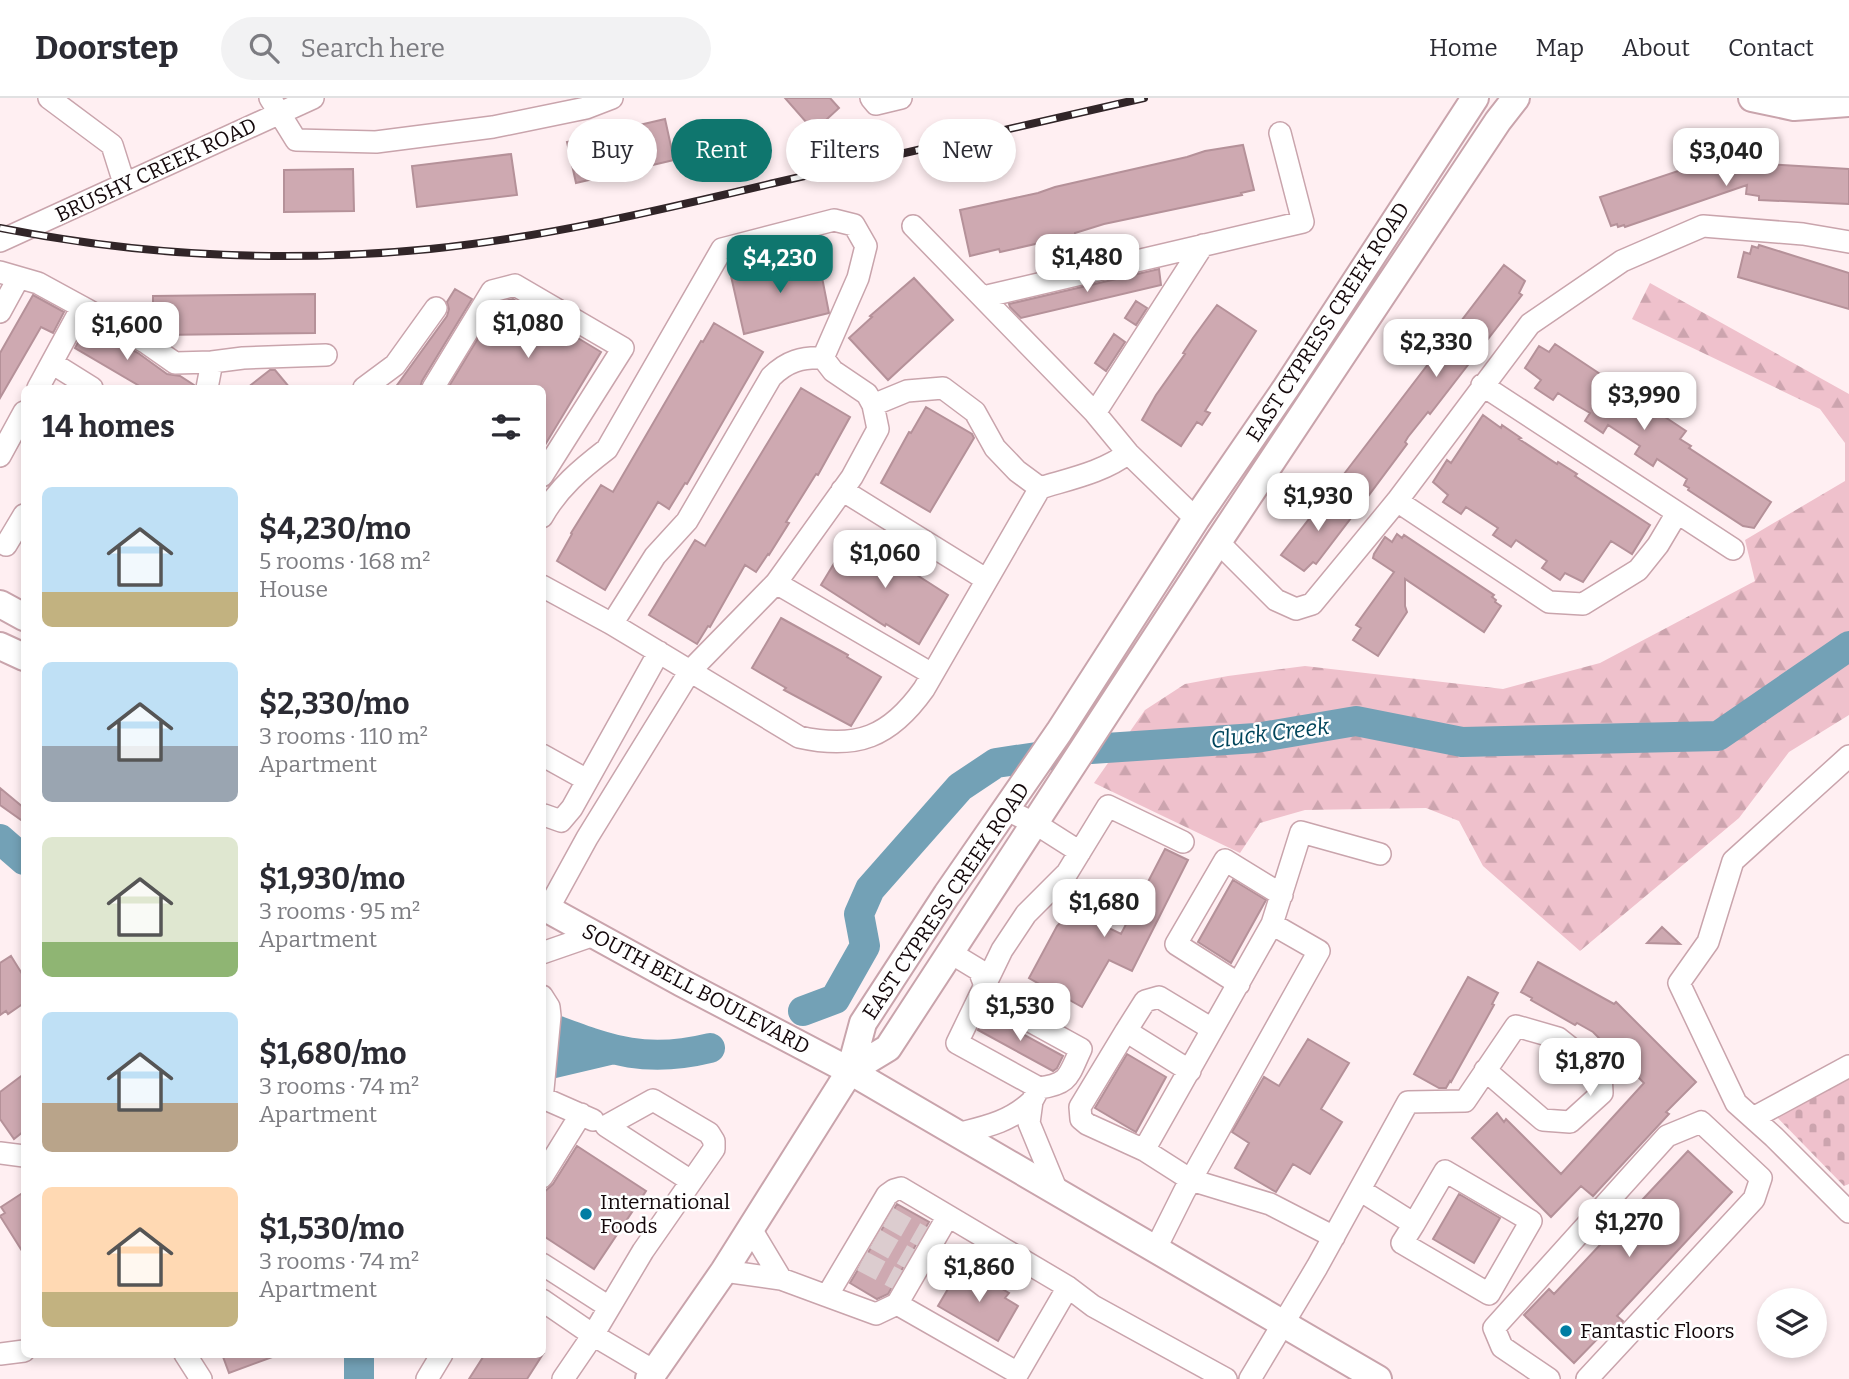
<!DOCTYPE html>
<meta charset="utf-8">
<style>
body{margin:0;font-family:Bitter,serif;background:#f2f2f3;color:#2b2b33;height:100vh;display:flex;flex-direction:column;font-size:26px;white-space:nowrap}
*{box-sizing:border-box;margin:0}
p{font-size:23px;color:#7c7c81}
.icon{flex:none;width:38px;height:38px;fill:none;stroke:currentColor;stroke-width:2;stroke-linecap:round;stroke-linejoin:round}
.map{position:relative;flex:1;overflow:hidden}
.drawer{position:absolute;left:21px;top:287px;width:525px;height:973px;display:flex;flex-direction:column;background:#fff;border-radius:10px;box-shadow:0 4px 10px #0003}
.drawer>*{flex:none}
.guide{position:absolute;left:567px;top:21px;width:665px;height:63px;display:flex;gap:14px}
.controls{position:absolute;left:1757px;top:1190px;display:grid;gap:14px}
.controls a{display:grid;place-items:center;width:70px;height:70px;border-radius:50%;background:#fff;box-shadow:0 4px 10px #0003;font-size:35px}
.price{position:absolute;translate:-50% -60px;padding:0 16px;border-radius:14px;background:#fff;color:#222;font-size:23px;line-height:46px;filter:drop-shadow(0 2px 4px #0008)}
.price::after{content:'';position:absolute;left:50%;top:42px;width:21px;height:16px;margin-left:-10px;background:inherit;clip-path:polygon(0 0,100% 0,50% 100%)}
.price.selected{background:#0f766e;color:#fff}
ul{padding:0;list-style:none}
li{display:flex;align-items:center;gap:21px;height:175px;padding:0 21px}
li span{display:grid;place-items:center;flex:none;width:196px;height:140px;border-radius:10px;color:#555}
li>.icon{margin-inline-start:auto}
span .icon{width:84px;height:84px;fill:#fffc;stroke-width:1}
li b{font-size:30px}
h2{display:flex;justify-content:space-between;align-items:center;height:84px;padding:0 21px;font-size:30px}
.pill{padding:0 24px;border-radius:32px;background:#fff;box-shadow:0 4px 10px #0003;font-size:24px;line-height:63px}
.pill.selected{background:#0f766e;color:#fff}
header{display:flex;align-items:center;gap:42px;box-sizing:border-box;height:98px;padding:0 35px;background:#fff;border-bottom:2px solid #e1e1e2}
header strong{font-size:33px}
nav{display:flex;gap:38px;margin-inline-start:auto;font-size:24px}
.search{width:490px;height:63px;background:#f2f2f3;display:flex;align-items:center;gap:18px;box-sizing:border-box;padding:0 24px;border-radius:38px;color:#7c7c81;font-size:26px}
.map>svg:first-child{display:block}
.forest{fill:url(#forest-firs)}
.cemetery{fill:url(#cemetery-stones)}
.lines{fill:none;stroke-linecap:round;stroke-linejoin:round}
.river{stroke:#73a1b6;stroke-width:30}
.building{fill:#cea9b1;stroke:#b59199;stroke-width:2}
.minor-tunnel{stroke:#dccccf;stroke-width:21;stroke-dasharray:21 10;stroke-linecap:butt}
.minor-casing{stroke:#c9a4ac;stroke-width:24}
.major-casing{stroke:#c9a4ac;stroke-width:30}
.minor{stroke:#fff;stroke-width:21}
.major{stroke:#fff;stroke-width:26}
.rail-casing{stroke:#312528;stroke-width:8}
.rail{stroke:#fff;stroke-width:5;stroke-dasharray:16;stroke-linecap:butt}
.poi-dot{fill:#007da3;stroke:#fff;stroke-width:2.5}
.labels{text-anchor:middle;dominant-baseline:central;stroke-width:5;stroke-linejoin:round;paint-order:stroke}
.street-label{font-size:21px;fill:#14080b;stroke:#fff}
.poi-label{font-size:21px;fill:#14080b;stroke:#fff;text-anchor:start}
.water-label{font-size:23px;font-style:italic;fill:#00455b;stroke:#fff}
</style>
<header>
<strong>Doorstep</strong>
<div class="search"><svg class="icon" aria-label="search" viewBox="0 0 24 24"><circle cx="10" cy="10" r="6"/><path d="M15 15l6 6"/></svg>Search here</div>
<nav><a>Home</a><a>Map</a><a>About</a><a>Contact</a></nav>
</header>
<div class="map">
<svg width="1849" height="1281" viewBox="0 0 1849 1281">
<defs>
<pattern id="forest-firs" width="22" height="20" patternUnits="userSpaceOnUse" patternTransform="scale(1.75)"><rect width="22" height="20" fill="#efc1cc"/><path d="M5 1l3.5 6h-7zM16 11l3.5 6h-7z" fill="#cca4ae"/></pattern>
<pattern id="cemetery-stones" width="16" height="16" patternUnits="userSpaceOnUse" patternTransform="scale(1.75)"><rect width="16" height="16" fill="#efc1cc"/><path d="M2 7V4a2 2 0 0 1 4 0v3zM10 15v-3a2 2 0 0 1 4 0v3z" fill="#cca4ae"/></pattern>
</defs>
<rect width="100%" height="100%" fill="#ffeff2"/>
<path class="forest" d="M 1650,185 L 1849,296 L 1849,617 L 1789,654 L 1739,720 L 1580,853 L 1483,768 L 1459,723 L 1426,710 L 1305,712 L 1260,725 L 1240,755 L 1094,685 L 1145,612 L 1185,586 L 1228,578 L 1305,568 L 1503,591 L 1600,565 L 1755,483 L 1745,442 L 1845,383 L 1845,345 L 1820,311 L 1632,221 Z"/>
<path class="cemetery" d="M 1849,974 L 1849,1086 L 1844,1088 L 1773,1015 Z"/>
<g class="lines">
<path class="river" d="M 0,741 L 24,762
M 803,913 L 835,901 L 865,848 L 859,816 L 870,791 L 960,689 L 996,665 L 1091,651 L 1256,640 L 1356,623 L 1462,644 L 1718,638 L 1849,548
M 542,927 C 605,950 641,967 710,950
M 542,968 L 610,952
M 359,1281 L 359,1256"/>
</g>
<path class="building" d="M 785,0 L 830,0 L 839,10 L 814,33 Z
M 665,21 L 674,62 L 576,85 L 567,44 Z
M 1243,47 L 1254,92 L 1241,95 L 1242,97 L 1104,126 L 1075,135 L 1075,137 L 1000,154 L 999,151 L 970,158 L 960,112 L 1038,95 L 1055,89 L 1187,59 L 1205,53 Z
M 511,56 L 517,97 L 417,109 L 412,68 Z
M 1726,57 L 1729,64 L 1849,71 L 1849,106 L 1759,102 L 1759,98 L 1746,96 L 1747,87 L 1625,129 L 1624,127 L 1618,129 L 1617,126 L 1611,128 L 1600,99 Z
M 353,71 L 354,113 L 284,114 L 284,72 Z
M 1759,147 L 1849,175 L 1849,211 L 1738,179 L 1744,154 L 1750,156 L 1752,148 L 1758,150 Z
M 818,159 L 829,215 L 744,236 L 731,178 L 762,171 L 761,169 Z
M 1504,167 L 1525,183 L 1519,195 L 1522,197 L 1430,316 L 1428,314 L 1408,339 L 1405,344 L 1407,346 L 1369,397 L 1344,376 Z
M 1159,171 L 1161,187 L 1021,220 L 1010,209 L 1009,206 Z
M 914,180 L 953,222 L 888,282 L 849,240 L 872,219 L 870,218 Z
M 455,191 L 472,201 L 422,283 L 420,290 L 395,290 L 447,218 L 449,211 L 447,204 Z
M 315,196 L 315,235 L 158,237 L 153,234 L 153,198 Z
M 33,197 L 64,214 L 53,235 L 41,229 L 0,300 L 0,255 Z
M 513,201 L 601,254 L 542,352 L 542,290 L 448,290 L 500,204 Z
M 1136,203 L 1147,210 L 1136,227 L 1125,220 Z
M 1217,207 L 1256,233 L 1205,313 L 1210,315 L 1202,327 L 1197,324 L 1181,348 L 1142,322 L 1156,297 L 1185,256 L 1183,255 L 1193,240 Z
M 714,225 L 763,254 L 687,386 L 685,385 L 669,411 L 658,404 L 605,492 L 557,463 L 572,436 L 571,435 L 601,387 L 613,394 L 701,243 L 703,244 Z
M 87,227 L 138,255 L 167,276 L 180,278 L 194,287 L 194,290 L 143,290 L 75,250 Z
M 1114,236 L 1125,244 L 1106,273 L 1095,265 Z
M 1555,246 L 1686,333 L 1680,341 L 1691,348 L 1689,350 L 1771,404 L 1754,430 L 1743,428 L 1688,392 L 1689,390 L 1684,387 L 1687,381 L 1657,361 L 1653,368 L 1635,356 L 1640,348 L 1608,327 L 1603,335 L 1585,323 L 1590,315 L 1578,308 L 1558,295 L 1553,302 L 1535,290 L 1541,282 L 1525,270 L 1539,248 L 1549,254 Z
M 270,272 L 275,272 L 290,290 L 247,290 Z
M 801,290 L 850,319 L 818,377 L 816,376 L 786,424 L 789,425 L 769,457 L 768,456 L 756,474 L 745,467 L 710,529 L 708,528 L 697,546 L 649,517 L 695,442 L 705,448 Z
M 926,309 L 972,336 L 974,340 L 930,414 L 881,385 L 909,334 L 911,335 Z
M 1483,317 L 1501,330 L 1502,327 L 1521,340 L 1519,341 L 1557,366 L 1558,364 L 1577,376 L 1575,378 L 1650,427 L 1632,456 L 1611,443 L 1583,484 L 1565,475 L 1560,482 L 1542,470 L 1547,463 L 1516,442 L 1511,449 L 1493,437 L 1498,430 L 1466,409 L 1461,416 L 1443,404 L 1448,397 L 1433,384 L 1447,362 L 1451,365 Z
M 1330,394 L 1354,416 L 1316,466 L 1313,464 L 1304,473 L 1281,457 Z
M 1397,436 L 1402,440 L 1404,437 L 1494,497 L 1492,499 L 1496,502 L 1495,504 L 1501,508 L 1484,534 L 1405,481 L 1405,508 L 1407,514 L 1378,558 L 1353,542 L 1361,530 L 1356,527 L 1394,474 L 1373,460 L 1374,456 L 1385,439 L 1392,444 Z
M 850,439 L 883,458 L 884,456 L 948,497 L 919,546 L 886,526 L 885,528 L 821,487 Z
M 781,520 L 848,557 L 847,559 L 881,579 L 851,628 L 784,592 L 786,590 L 752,570 Z
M 0,690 L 24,710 L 24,724 L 0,707 Z
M 1165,751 L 1188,762 L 1132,873 L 1109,862 L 1082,909 L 1064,899 L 1061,904 L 1046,896 L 1048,891 L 1029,880 L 1057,828 L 1072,812 L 1121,836 Z
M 1233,782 L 1266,802 L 1231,865 L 1198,844 Z
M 1662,829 L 1680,846 L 1647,845 Z
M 11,858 L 24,879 L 24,905 L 8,916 L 6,913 L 0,917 L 0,865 Z
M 1538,864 L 1614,906 L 1616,904 L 1696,984 L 1666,1014 L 1669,1016 L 1593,1098 L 1581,1088 L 1551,1119 L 1472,1040 L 1497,1015 L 1504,1024 L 1506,1021 L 1561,1076 L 1644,985 L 1593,934 L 1577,925 L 1575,927 L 1531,902 L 1532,900 L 1521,894 Z
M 1468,879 L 1498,895 L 1492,906 L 1494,907 L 1451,984 L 1450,983 L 1446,990 L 1439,990 L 1414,976 Z
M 986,916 L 1063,958 L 1057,970 L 1053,973 L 978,932 Z
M 1308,941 L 1349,965 L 1321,1011 L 1342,1024 L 1310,1076 L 1293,1066 L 1276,1094 L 1235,1070 L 1249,1045 L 1232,1034 L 1264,979 L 1279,988 Z
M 1127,956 L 1166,979 L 1136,1034 L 1095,1010 Z
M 24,976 L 24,1033 L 14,1041 L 0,1021 L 0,994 Z
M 577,1048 L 646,1093 L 594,1171 L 542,1137 L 542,1096 L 553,1086 Z
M 1688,1053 L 1732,1094 L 1617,1218 L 1623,1223 L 1610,1237 L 1605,1233 L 1574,1265 L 1524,1217 L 1549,1191 L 1554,1196 Z
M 24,1094 L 24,1156 L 0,1118 L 5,1115 L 1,1109 Z
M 1459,1096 L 1500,1120 L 1474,1165 L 1433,1141 Z
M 897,1106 L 929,1124 L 888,1196 L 877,1201 L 850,1185 Z
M 958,1174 L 971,1182 L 975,1175 L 1009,1195 L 1005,1200 L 1018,1208 L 998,1243 L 938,1208 Z
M 222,1256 L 275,1256 L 275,1258 L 229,1275 Z
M 485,1256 L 543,1256 L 527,1281 L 469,1281 Z"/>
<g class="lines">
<path class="minor-tunnel" d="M 888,1119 L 925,1140
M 875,1141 L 912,1162
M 862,1163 L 900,1183"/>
<g class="minor-casing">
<path id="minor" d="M 49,0 L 112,47 L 124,85
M 270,0 L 296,42 L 376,44 L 493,29 L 586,10 L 612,0
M 871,0 L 876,6 L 901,0
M 913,128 L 1095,315 L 1128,355 L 1196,421
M 0,143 L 313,0
M 0,174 L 38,185 L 82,209 L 38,290
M 983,199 L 1303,124 L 1280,35
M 82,209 L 145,244 L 175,265 L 212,264 L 207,290
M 0,214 L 18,181
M 212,264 L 243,260 L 326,257
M 52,265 L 92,290
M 1482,287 L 1733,451
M 364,290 L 395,267 L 436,210
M 433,290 L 492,193 L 515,187 L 623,250 L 542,378
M 1095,315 L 1203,147
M 0,358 L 24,314
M 1040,390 C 1069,381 1104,374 1128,355
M 842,392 L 987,482
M 1397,403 L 1549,504 L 1583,506 L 1638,472 L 1658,447 L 1677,415
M 542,419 C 558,390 581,371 607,351 L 722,151 L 834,122 L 854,127 L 866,148 L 858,180 L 823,260
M 1218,444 L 1276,502 L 1296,511 L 1312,506 L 1397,403 L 1530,226 L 1622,163 L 1703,128 L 1803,136 L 1849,144
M 6,447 L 24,417
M 776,485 L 932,576
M 542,488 L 612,526 L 799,639 C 857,652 890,639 924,591 L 1040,390 L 1017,373 L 995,350 L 975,314 L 943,290 L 907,293 L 873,307
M 542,657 L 587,682
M 1849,658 L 1733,763 L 1708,844 L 1679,885 L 1736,1005 L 1774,1039 L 1849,1114
M 1007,712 L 1036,726 L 1080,754
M 544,717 L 561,723 L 572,710 L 659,554
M 548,811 L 587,740 L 690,573 L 776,485 L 852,379 L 878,331 L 873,307 L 867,296 L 833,273 L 823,260 C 802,259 787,263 771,279 L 687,423 L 655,458 L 612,526
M 542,855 L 594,837
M 951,855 L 979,872 L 990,901 L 1081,951 C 1068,978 1070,986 1039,990 L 1032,1003
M 1239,886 L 1176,846 L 1225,762 L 1282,797
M 542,898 L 549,909 L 550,918 L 542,1002
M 1126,933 L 1080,1009 L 1081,1021 L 1087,1026 L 1144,1052 L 1191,1082 L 1270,1106 L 1334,1139
M 1190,973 L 1126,933 L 1145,903 L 1159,899 L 1212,931
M 1039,990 L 957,945 L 1002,852 L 1026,816 L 1067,775 L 1108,708 L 1183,744
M 543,1000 L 593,1022
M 1753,1020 L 1849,968
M 957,1036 C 985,1029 1010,1024 1032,1003 L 1029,1025 L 1057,1093
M 1144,1052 L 1272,826 L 1301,734 L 1380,756
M 0,1055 L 24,1058
M 542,1079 L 581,1016
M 1360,1092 L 1414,1126 L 1402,1145 L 1489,1196 L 1531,1123 L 1445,1073 L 1414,1126
M 948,1118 L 897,1206 L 1018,1275 L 1068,1189
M 751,1131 L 781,1181
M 1155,1152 L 1184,1094 L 1319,853 L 1272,826
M 542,1166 L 609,1209
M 724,1173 L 781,1181 L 827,1198 L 887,1097 L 894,1092 L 901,1090 L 1068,1189 L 1093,1208 L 1226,1281
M 827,1198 L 876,1216 L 897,1206
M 542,1202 L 593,1237 L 563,1281
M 0,1256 L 24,1253
M 185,1256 L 201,1281
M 654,1273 L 593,1237 L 643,1153 L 714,1051 L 714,1043 L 709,1035 L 653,1002 L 606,1028 L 691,1083
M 427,1281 L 442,1256
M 1250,1281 L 1317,1169 L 1408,1004 L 1465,1003 L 1516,928 L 1558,940 L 1601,974 L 1602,995 L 1570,1024 L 1543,1022 L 1485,972
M 1549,1281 L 1502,1249 L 1494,1230 L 1667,1038 L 1701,1024 L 1761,1080 L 1754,1101 L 1587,1281"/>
</g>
<g class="major-casing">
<path id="major" d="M 1752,0 L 1794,9 L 1849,5
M 0,506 L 24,519
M 0,548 L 24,559
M 542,808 L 682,885 L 850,973 L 1378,1281
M 850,973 L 888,950 L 1218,444 L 1498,23 L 1516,0
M 649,1281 L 724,1173 L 850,973 L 863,925 L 947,796 L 1059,634 L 1196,421 L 1286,290 L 1475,0"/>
</g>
<use href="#minor" class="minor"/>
<use href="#major" class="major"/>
<g class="rail-casing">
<path id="rail" d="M 0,130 C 141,158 287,165 430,151 C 547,139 660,112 774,85 C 897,57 1021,28 1144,0"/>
</g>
<use href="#rail" class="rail"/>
</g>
<g class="poi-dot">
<circle cx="586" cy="1116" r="7"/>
<circle cx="1566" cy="1233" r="7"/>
</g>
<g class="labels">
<g class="street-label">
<text transform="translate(156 72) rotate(-25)">BRUSHY CREEK ROAD</text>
<text transform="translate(1328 224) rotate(-57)">EAST CYPRESS CREEK ROAD</text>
<text transform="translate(946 803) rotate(-56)">EAST CYPRESS CREEK ROAD</text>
<text transform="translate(696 891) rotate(28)">SOUTH BELL BOULEVARD</text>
</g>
<g class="poi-label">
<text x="600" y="1104">International<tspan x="600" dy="24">Foods</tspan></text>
<text x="1580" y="1233">Fantastic Floors</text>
</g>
<g class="water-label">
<text transform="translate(1270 635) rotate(-7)">Cluck Creek</text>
</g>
</g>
</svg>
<div class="controls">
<a><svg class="icon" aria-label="layers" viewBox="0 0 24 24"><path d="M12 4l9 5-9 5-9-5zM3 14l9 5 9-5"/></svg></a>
</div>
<b class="price" style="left:1726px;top:90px">$3,040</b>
<b class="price" style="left:1087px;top:196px">$1,480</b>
<b class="price selected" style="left:780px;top:197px">$4,230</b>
<b class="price" style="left:528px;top:262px">$1,080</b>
<b class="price" style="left:127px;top:264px">$1,600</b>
<b class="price" style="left:1436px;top:281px">$2,330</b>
<b class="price" style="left:1644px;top:334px">$3,990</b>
<b class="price" style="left:1318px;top:435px">$1,930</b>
<b class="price" style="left:885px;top:492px">$1,060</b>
<b class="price" style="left:1104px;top:841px">$1,680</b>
<b class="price" style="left:1020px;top:945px">$1,530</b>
<b class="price" style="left:1590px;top:1000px">$1,870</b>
<b class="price" style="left:1629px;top:1161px">$1,270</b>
<b class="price" style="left:979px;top:1206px">$1,860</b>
<div class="guide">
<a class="pill">Buy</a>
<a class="pill selected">Rent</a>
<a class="pill">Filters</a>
<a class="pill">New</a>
</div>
<section class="drawer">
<h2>14 homes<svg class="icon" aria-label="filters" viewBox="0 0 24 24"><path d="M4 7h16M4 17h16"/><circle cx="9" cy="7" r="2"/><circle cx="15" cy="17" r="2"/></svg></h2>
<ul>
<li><span style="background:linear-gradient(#bfe0f5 75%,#c2b280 0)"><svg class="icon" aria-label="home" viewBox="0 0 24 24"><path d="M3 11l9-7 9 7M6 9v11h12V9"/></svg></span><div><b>$4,230/mo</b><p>5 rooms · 168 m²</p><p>House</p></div></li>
<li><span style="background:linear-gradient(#bfe0f5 60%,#9aa5b1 0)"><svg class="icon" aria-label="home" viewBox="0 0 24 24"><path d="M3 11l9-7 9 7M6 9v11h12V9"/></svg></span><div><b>$2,330/mo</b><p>3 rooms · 110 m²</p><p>Apartment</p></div></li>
<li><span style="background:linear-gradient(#dfe7d0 75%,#8fb573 0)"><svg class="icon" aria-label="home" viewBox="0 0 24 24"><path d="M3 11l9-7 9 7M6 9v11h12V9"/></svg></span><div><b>$1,930/mo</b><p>3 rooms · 95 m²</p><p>Apartment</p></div></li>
<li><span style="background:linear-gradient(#bfe0f5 65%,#b9a48a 0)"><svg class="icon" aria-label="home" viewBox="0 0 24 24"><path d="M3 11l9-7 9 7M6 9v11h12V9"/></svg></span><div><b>$1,680/mo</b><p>3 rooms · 74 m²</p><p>Apartment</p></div></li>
<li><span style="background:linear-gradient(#ffd9b3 75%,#c2b280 0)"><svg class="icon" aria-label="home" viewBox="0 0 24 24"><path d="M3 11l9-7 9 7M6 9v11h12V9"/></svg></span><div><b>$1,530/mo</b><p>3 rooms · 74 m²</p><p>Apartment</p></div></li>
</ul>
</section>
</div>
